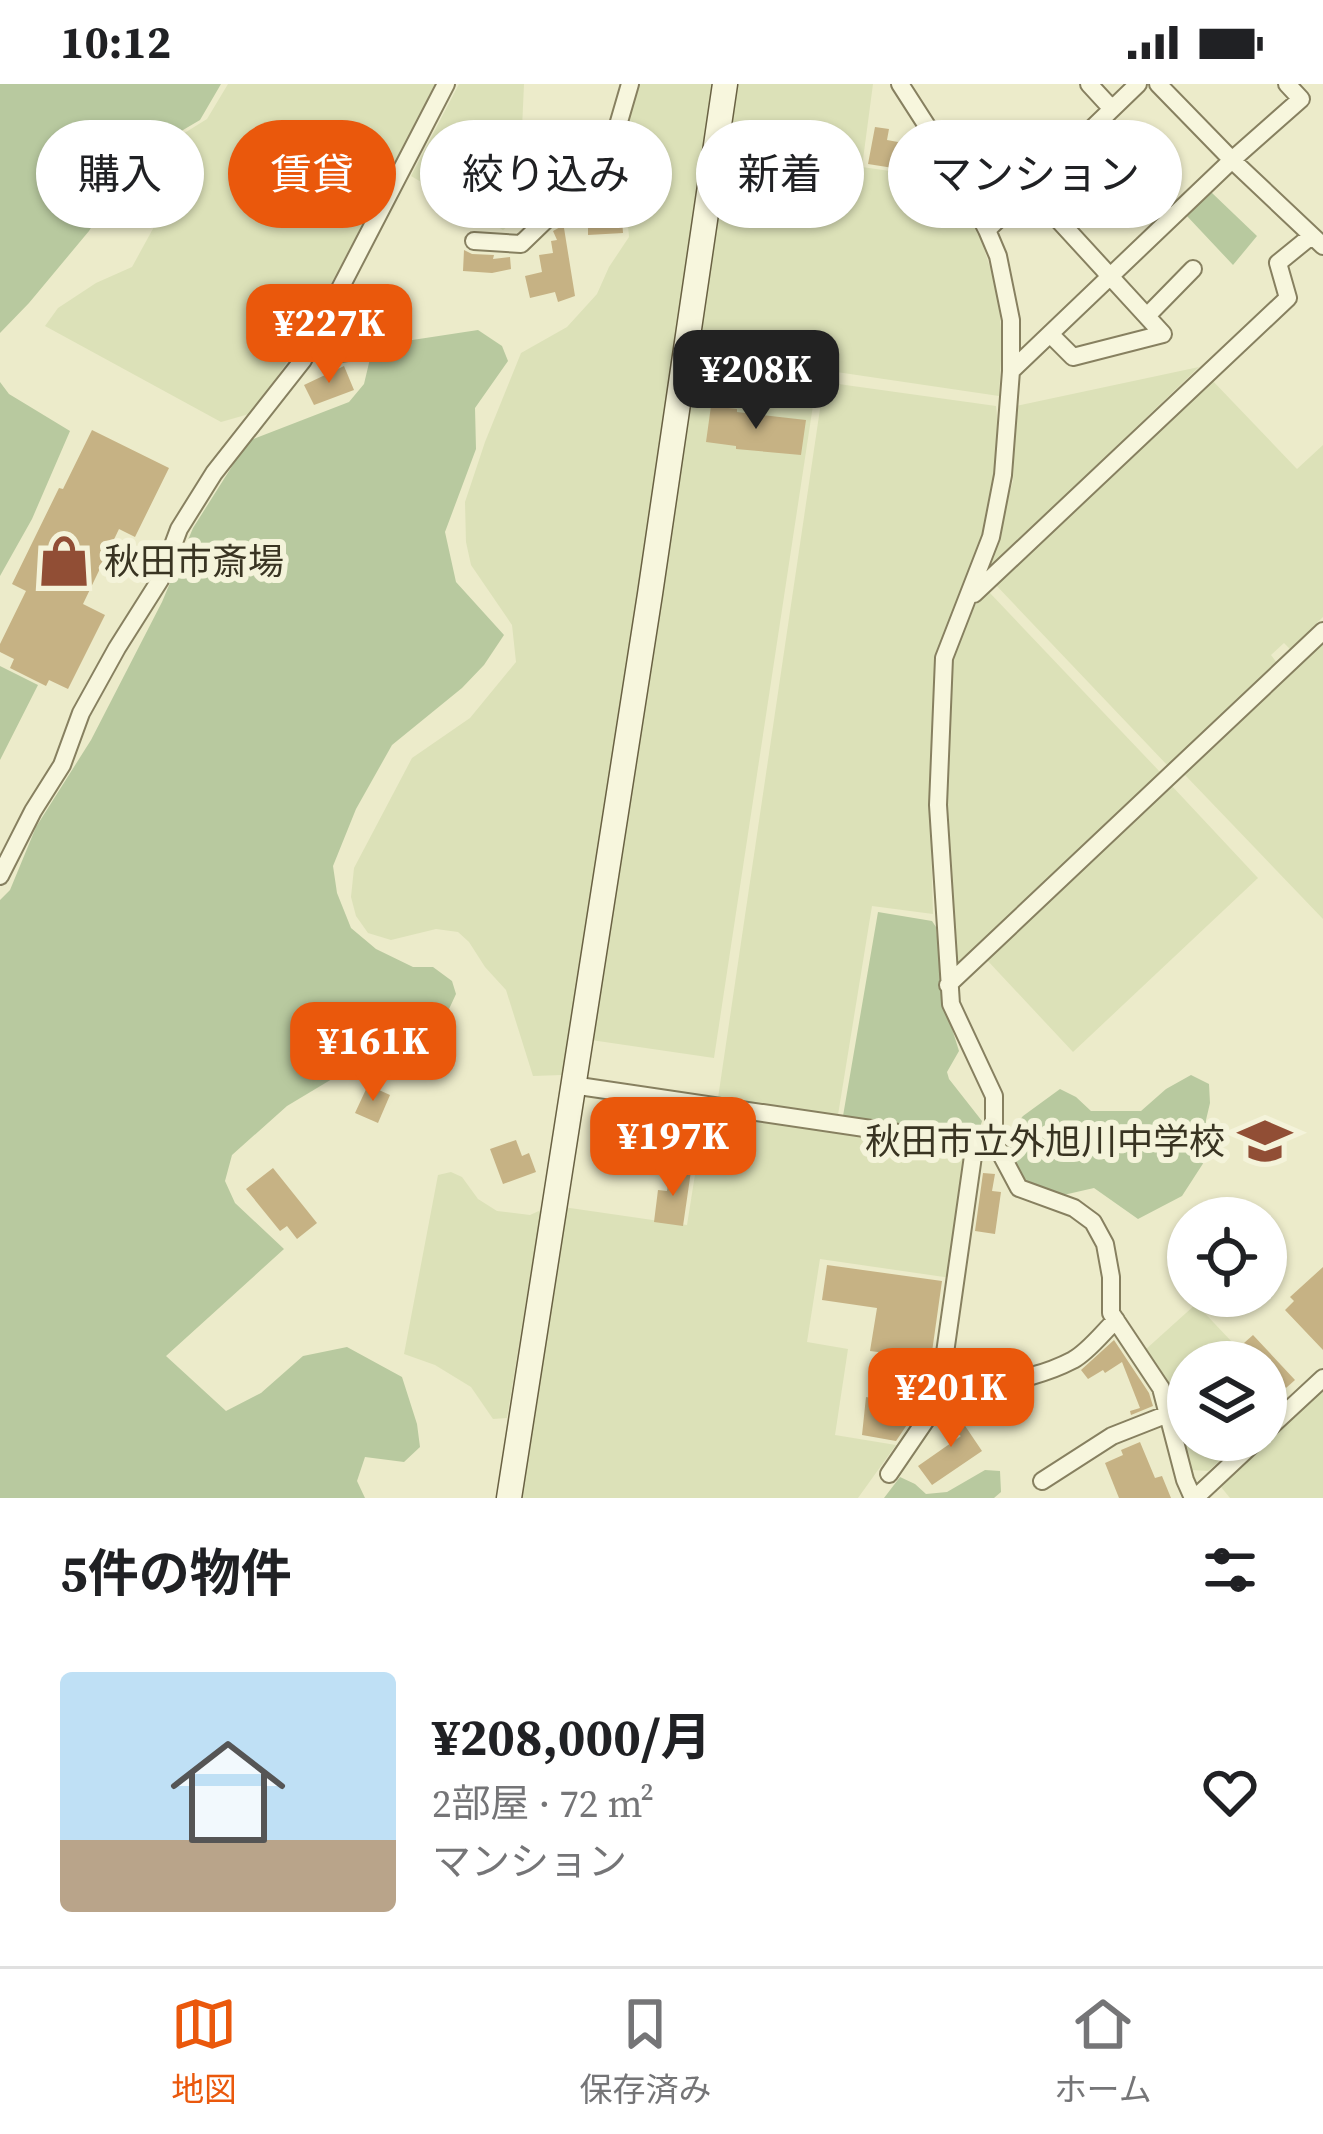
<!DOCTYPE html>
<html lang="ja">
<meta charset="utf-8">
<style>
body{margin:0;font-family:"Source Serif 4","Noto Sans JP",serif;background:#f6f6f6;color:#202124;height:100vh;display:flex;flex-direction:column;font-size:45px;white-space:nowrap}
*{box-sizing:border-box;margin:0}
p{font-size:39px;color:#757577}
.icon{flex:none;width:66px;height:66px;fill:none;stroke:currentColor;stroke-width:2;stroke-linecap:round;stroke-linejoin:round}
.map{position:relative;height:1414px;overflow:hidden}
.sheet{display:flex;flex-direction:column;background:#fff;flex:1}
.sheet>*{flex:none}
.guide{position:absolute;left:36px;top:36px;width:1251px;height:108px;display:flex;gap:24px}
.buttons{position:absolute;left:1167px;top:1113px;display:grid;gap:24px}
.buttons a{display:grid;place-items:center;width:120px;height:120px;border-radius:50%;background:#fff;box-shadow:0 3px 9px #0004;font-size:60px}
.price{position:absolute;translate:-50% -102px;padding:0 27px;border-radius:24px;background:#ea580c;color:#fff;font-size:39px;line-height:78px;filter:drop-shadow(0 3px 6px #0008)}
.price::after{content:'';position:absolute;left:50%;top:72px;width:36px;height:27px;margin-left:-18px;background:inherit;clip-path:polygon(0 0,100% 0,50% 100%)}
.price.selected{background:#222;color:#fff}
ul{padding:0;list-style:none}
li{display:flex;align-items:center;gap:36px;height:300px;padding:0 60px}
li span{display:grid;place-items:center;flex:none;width:336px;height:240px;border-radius:12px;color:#555}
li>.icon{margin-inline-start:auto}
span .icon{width:144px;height:144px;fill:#fffc;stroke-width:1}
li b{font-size:51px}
h2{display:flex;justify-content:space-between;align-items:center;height:144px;padding:0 60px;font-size:51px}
.chip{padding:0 42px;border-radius:54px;background:#fff;box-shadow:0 3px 9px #0004;font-size:42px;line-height:108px}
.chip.selected{background:#ea580c;color:#fff}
.status{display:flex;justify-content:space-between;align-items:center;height:84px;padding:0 60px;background:#fff;direction:ltr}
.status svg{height:33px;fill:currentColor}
.dock{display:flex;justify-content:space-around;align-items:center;height:168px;border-top:3px solid #e0e0e0;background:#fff;font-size:33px;color:#757577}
.dock a{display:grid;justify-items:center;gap:6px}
.dock .selected{color:#ea580c}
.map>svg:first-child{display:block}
.farmland{fill:#dce1b8}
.green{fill:#b8c99f}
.building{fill:#c6b284}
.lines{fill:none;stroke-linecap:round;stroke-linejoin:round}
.street-casing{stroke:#878060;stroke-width:20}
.secondary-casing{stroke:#696143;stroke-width:27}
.street{stroke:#f7f6dd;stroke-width:16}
.secondary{stroke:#f7f6dd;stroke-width:24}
.labels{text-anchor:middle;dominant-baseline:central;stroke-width:12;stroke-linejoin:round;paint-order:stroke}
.poi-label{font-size:36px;fill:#393422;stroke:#f4f3da;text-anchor:start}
</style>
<div class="status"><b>10:12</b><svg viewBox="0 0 49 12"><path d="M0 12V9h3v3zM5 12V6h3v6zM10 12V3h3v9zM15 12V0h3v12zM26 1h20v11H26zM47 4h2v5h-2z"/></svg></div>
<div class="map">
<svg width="1323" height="1414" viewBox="0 0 1323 1414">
<rect width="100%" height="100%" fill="#ecebca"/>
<path class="farmland" d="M 228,0 L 435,0 L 312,237 L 273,300 L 249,330 L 221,338 L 45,242 L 58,224 L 96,199 L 132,183 L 172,110 L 147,78 L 149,71 L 207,35 Z
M 459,0 L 524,0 L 518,135 L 503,146 L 411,92 Z
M 640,0 L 718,0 L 562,991 L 533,992 L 506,906 L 485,883 L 469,858 L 458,848 L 436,845 L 391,856 L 368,849 L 356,832 L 351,813 L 354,784 L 412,674 L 470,634 L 516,578 L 512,541 L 471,481 L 466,458 L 465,418 L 485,358 L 521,269 L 567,243 L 597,210 L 609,183 L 629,153 L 622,71 L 630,25 Z
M 736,0 L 873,0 L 862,83 L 918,91 L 912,131 L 977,143 L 998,208 L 1002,258 L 999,312 L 694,267 Z
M 694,275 L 817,295 L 714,974 L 591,956 Z
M 1199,283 L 986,487 L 1013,397 L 1016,322 Z
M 1210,294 L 1297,385 L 1323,361 L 1323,533 L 1290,565 L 1284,559 L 1271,571 L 1277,579 L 1168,682 L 994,499 Z
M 824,298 L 996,322 L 999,350 L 996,392 L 983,453 L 936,577 L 930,721 L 933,830 L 872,822 L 838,1031 L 718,1014 Z
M 989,508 L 1161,689 L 956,883 L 945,725 L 951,575 L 974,522 Z
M 1323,560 L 1323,835 L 1185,691 Z
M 1171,701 L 1258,794 L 1073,968 L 986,875 Z
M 706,1021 L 972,1061 L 951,1194 L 820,1175 L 807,1258 L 848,1265 L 835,1351 L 896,1361 L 858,1414 L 517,1414 L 563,1123 L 687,1141 Z
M 451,1088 L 462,1093 L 478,1115 L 497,1127 L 530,1131 L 541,1126 L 507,1334 L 493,1335 L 471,1303 L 435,1281 L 404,1270 L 438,1091 Z
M 1196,1220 L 1251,1278 L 1188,1278 L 1188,1356 L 1243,1356 L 1208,1387 L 1192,1386 L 1164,1299 L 1145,1266 Z
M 1323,1305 L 1323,1414 L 1230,1414 L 1221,1403 Z"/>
<path class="green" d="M 0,0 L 221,0 L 200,36 L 132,76 L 89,147 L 29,219 L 0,249 Z
M 1211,108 L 1257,152 L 1233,181 L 1186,131 Z
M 478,246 L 502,262 L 508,277 L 475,324 L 476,365 L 445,448 L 456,498 L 504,551 L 484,581 L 462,604 L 392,661 L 356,725 L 333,782 L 337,809 L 351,844 L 376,865 L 413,883 L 433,883 L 452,897 L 456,910 L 443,938 L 404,964 L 347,986 L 287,1022 L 232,1071 L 225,1097 L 235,1119 L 284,1165 L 166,1272 L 226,1327 L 261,1309 L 303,1272 L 347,1263 L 402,1293 L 417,1340 L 420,1363 L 404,1378 L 365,1373 L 357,1397 L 365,1414 L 0,1414 L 0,816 L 10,806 L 36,743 L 91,656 L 162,518 L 193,444 L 248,357 L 349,318 L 364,300 L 373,262 Z
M 0,298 L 9,310 L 70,347 L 32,435 L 0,492 Z
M 0,582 L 38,601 L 0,676 Z
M 878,828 L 932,837 L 936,843 L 944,919 L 959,967 L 947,988 L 949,995 L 982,1037 L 979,1047 L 970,1051 L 843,1032 Z
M 1191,991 L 1209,1000 L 1210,1019 L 1206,1036 L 1204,1078 L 1182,1112 L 1138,1135 L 1094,1104 L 1059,1112 L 1024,1098 L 1004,1056 L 1023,1032 L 1060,1005 L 1076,1013 L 1091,1027 L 1141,1027 L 1166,1005 Z
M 985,1386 L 1000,1387 L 1001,1408 L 994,1414 L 884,1414 L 900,1393 L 915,1400 L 926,1410 L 947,1408 Z"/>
<path class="building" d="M 875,43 L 889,45 L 887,56 L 898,58 L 897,63 L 921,67 L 923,60 L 939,85 L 938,90 L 912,84 L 912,87 L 868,80 Z
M 587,44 L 587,49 L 602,49 L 602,71 L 591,71 L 595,90 L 570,109 L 557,115 L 552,94 L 540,96 L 538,62 L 544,61 L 544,57 L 567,56 L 567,45 Z
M 618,104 L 620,104 L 623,149 L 588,151 L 588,135 L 564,144 L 575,212 L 558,218 L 555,208 L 530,214 L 525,192 L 542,188 L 539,171 L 553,169 L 551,157 L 557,156 L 553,147 L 584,130 Z
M 464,166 L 472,170 L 494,171 L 493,175 L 510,173 L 511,185 L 492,189 L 463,187 Z
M 357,206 L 374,215 L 351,259 L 354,277 L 338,280 L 332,247 Z
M 344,282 L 354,306 L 314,321 L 304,301 Z
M 711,322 L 737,325 L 737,328 L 806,336 L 801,371 L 736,365 L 736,362 L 706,358 Z
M 92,346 L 169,384 L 135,453 L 119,445 L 83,520 L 105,531 L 68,605 L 49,596 L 46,602 L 10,584 L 14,575 L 0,568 L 0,560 L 26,507 L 12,500 L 59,404 L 63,405 Z
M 368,1001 L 390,1011 L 378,1039 L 355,1029 Z
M 516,1056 L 522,1072 L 529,1069 L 536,1088 L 503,1100 L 490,1065 Z
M 273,1084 L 317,1139 L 297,1155 L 287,1142 L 280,1147 L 246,1105 Z
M 670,1084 L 691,1087 L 683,1142 L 654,1138 L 658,1106 L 667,1107 Z
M 983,1089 L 995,1090 L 992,1107 L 1001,1108 L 995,1150 L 975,1147 Z
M 827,1181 L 942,1197 L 931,1275 L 870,1267 L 877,1224 L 822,1216 Z
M 1323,1183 L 1323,1266 L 1285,1226 L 1294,1217 L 1290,1213 Z
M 1253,1251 L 1295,1296 L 1286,1304 L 1266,1282 L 1266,1278 L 1262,1278 L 1244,1259 Z
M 1114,1256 L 1149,1309 L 1153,1322 L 1131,1331 L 1130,1327 L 1140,1324 L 1122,1278 L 1105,1289 L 1103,1286 L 1088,1295 L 1081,1286 Z
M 866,1313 L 916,1322 L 915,1329 L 896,1357 L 862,1351 Z
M 951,1321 L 982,1367 L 932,1401 L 918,1382 L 961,1352 L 940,1339 Z
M 1140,1358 L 1155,1394 L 1162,1392 L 1171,1414 L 1119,1414 L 1105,1379 L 1123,1371 L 1121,1366 Z"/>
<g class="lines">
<g class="street-casing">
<path id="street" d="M 900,0 L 961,95 L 987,146 L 998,172 L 1011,236 L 1011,287 L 1003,391 L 991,453 L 944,574 L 938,721 L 951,920 L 994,1012 L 994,1057
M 1089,0 L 1112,25
M 1158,0 L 1232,76 L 1323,162
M 1088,48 L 1171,134
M 1030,105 L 1163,250 L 1073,273 L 1050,250
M 987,146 L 1138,0
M 474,157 L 521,160 L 550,132 L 577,120 L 614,91 L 616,48 L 630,0
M 1147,232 L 1193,185
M 1011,287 L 1232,76 L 1301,15 L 1287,0
M 974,510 L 1288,214 L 1278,179 L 1310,153
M 0,792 L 33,727 L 62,681 L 81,629 L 117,564 L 160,496 L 179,445 L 214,389 L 303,276 L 446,0
M 948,901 L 1323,547
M 572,1001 L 939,1055 L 975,1058 L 994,1057 L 1019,1104 L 1074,1124 L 1093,1138 L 1105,1160 L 1111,1193 L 1111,1229 L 1161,1304 L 1185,1396 L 1193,1414
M 943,1281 C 961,1284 972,1292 989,1296 C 1011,1301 1052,1287 1073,1276 C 1089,1267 1103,1248 1116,1236
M 1266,1347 L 1323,1294
M 889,1390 L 932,1327 L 944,1276 L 975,1058
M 1042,1397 L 1112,1352 L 1168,1330
M 1195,1414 L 1257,1356"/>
</g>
<g class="secondary-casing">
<path id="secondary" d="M 509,1414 L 650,510 L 725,0"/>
</g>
<use href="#street" class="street"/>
<use href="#secondary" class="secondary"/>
</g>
<defs>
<g id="shop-bare" transform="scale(4.14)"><path d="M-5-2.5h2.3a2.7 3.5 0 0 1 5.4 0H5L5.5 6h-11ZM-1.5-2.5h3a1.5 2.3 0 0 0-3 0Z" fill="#914e35" stroke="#f4f3da" stroke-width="2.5" paint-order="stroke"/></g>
<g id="school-bare" transform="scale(4.14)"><path d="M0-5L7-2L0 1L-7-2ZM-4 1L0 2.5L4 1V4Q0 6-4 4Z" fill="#914e35" stroke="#f4f3da" stroke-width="2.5" paint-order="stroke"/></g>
</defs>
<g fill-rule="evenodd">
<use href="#shop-bare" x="64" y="477"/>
<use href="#school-bare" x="1265" y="1057"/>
</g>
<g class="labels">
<g class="poi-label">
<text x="104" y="477">秋田市斎場</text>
<text x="1225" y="1057" text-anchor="end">秋田市立外旭川中学校</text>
</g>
</g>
</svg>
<div class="buttons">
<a><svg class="icon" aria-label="locate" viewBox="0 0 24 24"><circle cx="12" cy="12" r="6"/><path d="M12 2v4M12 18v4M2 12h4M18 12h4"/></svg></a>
<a><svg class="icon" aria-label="layers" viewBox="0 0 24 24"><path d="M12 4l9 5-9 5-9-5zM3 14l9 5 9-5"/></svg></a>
</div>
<b class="price" style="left:329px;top:302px">¥227K</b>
<b class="price selected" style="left:756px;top:348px">¥208K</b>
<b class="price" style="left:373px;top:1020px">¥161K</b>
<b class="price" style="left:673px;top:1115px">¥197K</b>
<b class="price" style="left:951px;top:1366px">¥201K</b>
<div class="guide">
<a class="chip">購入</a>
<a class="chip selected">賃貸</a>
<a class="chip">絞り込み</a>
<a class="chip">新着</a>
<a class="chip">マンション</a>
</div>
</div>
<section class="sheet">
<h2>5件の物件<svg class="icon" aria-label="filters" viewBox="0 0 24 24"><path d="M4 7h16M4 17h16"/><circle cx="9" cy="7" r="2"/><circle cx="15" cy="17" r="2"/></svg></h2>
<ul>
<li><span style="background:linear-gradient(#bfe0f5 70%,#b9a48a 0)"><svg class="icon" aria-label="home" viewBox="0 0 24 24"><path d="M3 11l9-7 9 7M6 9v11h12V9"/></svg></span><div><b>¥208,000/月</b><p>2部屋 · 72 m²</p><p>マンション</p></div><svg class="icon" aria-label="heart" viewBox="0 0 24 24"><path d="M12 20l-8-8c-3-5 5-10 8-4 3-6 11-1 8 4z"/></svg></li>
</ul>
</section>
<nav class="dock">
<a class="selected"><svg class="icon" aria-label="map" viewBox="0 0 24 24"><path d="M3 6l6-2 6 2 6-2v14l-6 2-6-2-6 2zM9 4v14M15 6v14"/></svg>地図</a>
<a><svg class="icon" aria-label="saved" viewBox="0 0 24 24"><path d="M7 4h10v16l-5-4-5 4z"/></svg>保存済み</a>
<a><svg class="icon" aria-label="home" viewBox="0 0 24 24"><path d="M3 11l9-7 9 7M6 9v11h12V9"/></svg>ホーム</a>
</nav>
